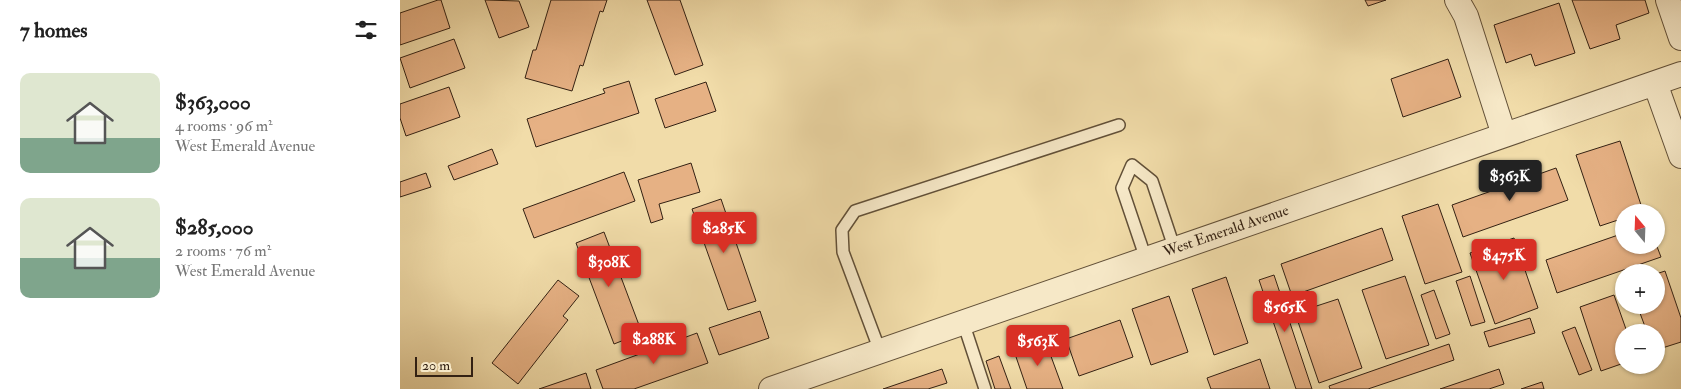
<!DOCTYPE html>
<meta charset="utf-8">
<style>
body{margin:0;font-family:"IM FELL Double Pica",serif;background:#f2f2f2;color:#222;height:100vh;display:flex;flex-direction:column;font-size:19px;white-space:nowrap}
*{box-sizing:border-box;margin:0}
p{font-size:16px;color:#767676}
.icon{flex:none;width:28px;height:28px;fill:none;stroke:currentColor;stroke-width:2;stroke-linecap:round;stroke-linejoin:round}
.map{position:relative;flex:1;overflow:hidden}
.details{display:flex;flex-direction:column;background:#fff;width:400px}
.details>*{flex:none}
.needle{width:32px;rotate:341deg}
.buttons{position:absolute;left:1215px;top:204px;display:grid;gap:10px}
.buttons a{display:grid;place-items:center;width:50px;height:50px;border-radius:50%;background:#fff;box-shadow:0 1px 4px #0004;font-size:25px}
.scale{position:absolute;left:15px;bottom:12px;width:58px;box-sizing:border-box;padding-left:5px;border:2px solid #332113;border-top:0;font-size:14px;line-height:18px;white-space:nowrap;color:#332113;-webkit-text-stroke:4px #f6e8c7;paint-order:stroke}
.price{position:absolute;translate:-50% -42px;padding:0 11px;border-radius:5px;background:#d93025;color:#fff;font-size:16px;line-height:32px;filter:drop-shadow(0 1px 2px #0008)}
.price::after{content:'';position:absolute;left:50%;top:30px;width:15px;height:11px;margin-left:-8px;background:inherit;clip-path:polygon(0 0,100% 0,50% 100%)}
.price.active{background:#222;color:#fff}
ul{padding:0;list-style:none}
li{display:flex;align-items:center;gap:15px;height:125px;padding:0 20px}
li span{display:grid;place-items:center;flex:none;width:140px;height:100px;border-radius:10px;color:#555}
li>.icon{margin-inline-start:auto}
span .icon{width:60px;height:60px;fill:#fffc;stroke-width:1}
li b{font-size:21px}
h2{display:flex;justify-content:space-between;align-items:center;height:60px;padding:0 20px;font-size:21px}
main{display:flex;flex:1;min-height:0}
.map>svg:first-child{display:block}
.building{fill:#e6b184;stroke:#332113}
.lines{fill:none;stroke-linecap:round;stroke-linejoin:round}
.service-casing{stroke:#625038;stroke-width:14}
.minor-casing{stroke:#625038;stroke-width:26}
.service{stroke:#f6e8c7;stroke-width:11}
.minor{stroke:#f6e8c7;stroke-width:24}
.labels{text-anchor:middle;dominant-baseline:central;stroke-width:4;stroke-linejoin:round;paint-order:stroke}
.street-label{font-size:15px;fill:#332113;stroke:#f6e8c7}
</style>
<main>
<section class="details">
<h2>7 homes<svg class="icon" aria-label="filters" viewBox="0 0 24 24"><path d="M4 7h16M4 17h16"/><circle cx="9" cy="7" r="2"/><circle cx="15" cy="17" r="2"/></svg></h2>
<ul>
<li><span style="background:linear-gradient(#dfe7d0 65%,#7fa58c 0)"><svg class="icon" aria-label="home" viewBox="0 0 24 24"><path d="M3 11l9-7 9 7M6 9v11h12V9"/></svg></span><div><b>$363,000</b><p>4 rooms · 96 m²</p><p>West Emerald Avenue</p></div></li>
<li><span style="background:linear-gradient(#dfe7d0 60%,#7fa58c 0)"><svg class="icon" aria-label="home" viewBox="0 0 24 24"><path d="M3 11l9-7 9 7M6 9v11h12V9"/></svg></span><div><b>$285,000</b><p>2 rooms · 76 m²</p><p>West Emerald Avenue</p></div></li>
</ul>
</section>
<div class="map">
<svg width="1281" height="389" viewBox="0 0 1281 389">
<rect width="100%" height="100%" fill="#f1dca9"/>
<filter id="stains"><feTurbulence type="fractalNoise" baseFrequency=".004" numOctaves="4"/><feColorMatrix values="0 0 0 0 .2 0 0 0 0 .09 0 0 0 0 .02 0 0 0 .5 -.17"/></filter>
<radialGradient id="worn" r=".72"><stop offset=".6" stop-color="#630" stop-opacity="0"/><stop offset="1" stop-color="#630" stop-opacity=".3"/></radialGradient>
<path class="building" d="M 38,0 L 41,0 L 50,28 L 0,45 L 0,13 Z
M 85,0 L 119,1 L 129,27 L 99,38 Z
M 151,0 L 207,0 L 203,12 L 200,11 L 183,66 L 180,65 L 172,91 L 125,78 L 133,50 L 136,50 Z
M 247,0 L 280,0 L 303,65 L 275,75 Z
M 965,0 L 986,0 L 968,6 Z
M 1172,0 L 1245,0 L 1249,13 L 1216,25 L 1220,39 L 1190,49 Z
M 1159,3 L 1175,53 L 1135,66 L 1131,54 L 1106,63 L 1094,25 Z
M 54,39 L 65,68 L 10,88 L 0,58 Z
M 1048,59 L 1061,97 L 1003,117 L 991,79 Z
M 229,81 L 239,113 L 136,147 L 127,119 L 205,93 L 203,89 Z
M 306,82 L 316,111 L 265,128 L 255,99 Z
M 49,87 L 60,117 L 6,136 L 0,118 L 0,104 Z
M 1220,141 L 1243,211 L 1224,212 L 1224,218 L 1200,226 L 1176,155 Z
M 92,149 L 98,164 L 54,180 L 48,166 Z
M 291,163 L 300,192 L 259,204 L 263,219 L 251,223 L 238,180 Z
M 1156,168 L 1168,200 L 1063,237 L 1052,205 Z
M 224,172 L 235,201 L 134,238 L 123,209 Z
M 26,173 L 31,187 L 0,197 L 0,182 Z
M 321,199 L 356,301 L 328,310 L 292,209 Z
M 1038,204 L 1062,272 L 1025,284 L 1002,216 Z
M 982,228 L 993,260 L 892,296 L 881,264 Z
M 204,232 L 242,333 L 214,344 L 176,243 Z
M 1224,233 L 1224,245 L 1256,244 L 1261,257 L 1157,293 L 1146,260 Z
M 1114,238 L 1138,308 L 1095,324 L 1070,253 Z
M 1265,271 L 1281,318 L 1281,342 L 1256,350 L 1256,332 L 1247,332 L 1237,305 L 1256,305 L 1256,274 Z
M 874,275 L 912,389 L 896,389 L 859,280 Z
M 1005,276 L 1029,345 L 986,359 L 962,290 Z
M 1070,276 L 1085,322 L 1071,326 L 1056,281 Z
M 826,277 L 848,343 L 814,355 L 792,289 Z
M 158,280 L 179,296 L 163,316 L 168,320 L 118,384 L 92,363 Z
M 1034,290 L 1050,334 L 1036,339 L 1021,295 Z
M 1214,295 L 1227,332 L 1224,332 L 1224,363 L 1201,371 L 1180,307 Z
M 769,296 L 788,352 L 751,365 L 732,309 Z
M 938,299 L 962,368 L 919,383 L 895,313 Z
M 360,311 L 369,338 L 319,355 L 309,328 Z
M 1130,318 L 1135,333 L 1089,347 L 1084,332 Z
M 720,320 L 733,357 L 679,376 L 666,339 Z
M 1175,327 L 1192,370 L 1179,375 L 1162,332 Z
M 297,333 L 308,363 L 234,389 L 203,389 L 196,370 Z
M 645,340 L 663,389 L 627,389 L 614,351 Z
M 1049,344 L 1054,360 L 968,389 L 930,389 L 929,386 Z
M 599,356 L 611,389 L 595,389 L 586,361 Z
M 860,359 L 870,389 L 811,389 L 807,378 Z
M 542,369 L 547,383 L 528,389 L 483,389 Z
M 1099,369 L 1104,384 L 1089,389 L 1040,389 Z
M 186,373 L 191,389 L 139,389 Z
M 1142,382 L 1144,389 L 1121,389 Z"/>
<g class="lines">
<g class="service-casing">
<path id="service" d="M 746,259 L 722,188 L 732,165 L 752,181 L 775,250
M 563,322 L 585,389
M 480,351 L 443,252 L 442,230 L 455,211 L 719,125"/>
</g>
<g class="minor-casing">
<path id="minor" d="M 1057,0 L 1066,16 L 1104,135
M 1268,0 L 1281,38
M 1255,83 L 1281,156
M 371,389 L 1281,74"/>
</g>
<use href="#service" class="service"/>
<use href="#minor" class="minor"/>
</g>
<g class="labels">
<g class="street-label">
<text transform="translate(826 231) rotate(-19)">West Emerald Avenue</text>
</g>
</g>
<rect width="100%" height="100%" filter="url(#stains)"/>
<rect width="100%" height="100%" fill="url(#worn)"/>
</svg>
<div class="buttons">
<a><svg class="needle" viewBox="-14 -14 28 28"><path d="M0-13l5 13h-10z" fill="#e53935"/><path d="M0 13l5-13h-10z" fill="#767676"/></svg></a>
<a>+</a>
<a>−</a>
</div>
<div class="scale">20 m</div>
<b class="price active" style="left:1110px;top:202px">$363K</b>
<b class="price" style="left:324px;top:254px">$285K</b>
<b class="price" style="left:1104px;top:281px">$475K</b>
<b class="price" style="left:209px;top:288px">$308K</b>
<b class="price" style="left:885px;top:333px">$565K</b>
<b class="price" style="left:254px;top:365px">$288K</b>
<b class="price" style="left:638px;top:367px">$563K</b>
</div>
</main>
